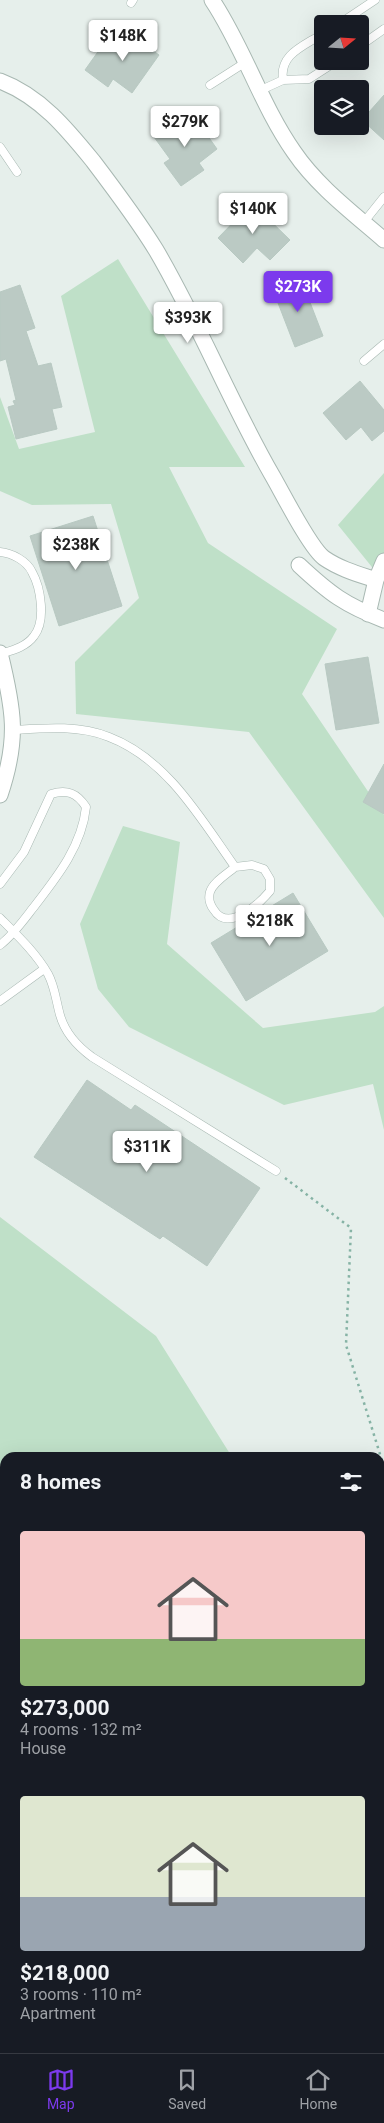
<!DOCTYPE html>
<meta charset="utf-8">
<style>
body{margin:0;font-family:Roboto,sans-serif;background:#20242c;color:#f1f3f6;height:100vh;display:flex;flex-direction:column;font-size:19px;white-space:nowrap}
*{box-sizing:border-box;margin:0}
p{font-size:16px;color:#9ea1a6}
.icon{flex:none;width:28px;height:28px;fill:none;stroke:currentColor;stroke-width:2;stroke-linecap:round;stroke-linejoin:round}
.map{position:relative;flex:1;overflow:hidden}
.side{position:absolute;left:0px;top:1452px;width:385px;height:601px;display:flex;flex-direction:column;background:#171b24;border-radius:15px 15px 0 0;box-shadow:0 5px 20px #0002}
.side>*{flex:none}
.needle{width:32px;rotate:72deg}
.buttons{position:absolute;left:314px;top:15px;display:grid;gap:10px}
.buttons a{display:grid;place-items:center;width:55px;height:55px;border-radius:5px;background:#171b24;box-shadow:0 5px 20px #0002;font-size:25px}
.price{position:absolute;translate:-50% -42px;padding:0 11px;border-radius:5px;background:#fff;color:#222;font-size:16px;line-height:32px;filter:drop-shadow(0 1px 2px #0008)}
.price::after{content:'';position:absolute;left:50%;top:30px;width:15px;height:11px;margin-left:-8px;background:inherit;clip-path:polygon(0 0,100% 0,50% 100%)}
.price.current{background:#7c3aed;color:#fff}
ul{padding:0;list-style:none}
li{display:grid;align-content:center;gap:10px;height:265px;padding:0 20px}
li span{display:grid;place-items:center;height:155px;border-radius:5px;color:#555}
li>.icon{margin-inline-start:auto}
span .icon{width:90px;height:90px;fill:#fffc;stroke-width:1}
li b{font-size:21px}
h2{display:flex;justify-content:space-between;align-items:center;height:60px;padding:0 20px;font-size:21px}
.tabs{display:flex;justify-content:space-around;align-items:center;height:70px;border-top:1px solid #363941;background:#171b24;font-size:14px;color:#9ea1a6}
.tabs a{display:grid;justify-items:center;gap:2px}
.tabs .current{color:#7c3aed}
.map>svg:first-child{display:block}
.built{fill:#d4dfda}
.green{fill:#bfe0c8}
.building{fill:#bbcac4;stroke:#b8c9c2}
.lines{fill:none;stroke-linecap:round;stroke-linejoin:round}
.lane-casing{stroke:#a8b8b2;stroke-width:9}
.street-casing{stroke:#a8b8b2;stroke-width:17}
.path{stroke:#86b3a5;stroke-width:2.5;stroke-dasharray:2.5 4;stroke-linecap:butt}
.lane{stroke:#fff;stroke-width:8}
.street{stroke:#fff;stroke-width:15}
</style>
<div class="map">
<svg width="384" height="2053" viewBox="0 0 384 2053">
<rect width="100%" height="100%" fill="#e6efeb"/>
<path class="built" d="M 0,1844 L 5,1852 L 5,2024 L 0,2023 Z"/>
<path class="green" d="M 118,259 L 245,467 L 169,467 L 208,543 L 337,629 L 302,694 L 384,815 L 384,918 L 249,732 L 76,714 L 75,662 L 139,598 L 111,504 L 32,505 L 0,491 L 0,397 L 19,449 L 95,432 L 61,296 Z
M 384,473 L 384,582 L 338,525 Z
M 123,826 L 180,842 L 167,944 L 263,1028 L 375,1012 L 384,1006 L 384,1130 L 373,1084 L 284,1105 L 129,1027 L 98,989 L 80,924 Z
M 0,1217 L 156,1336 L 232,1457 L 5,1458 L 5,1734 L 0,1721 Z
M 380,1597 L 384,1639 L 384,2053 L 302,2053 L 298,2049 L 380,2049 Z"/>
<path class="building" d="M 123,29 L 159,55 L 132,93 L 113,79 L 108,87 L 85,70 L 102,46 L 108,50 Z
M 384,95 L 384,140 L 362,120 Z
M 190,111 L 217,149 L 199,163 L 204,170 L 181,186 L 164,163 L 170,159 L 154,137 Z
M 252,203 L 290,240 L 270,260 L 257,248 L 243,263 L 218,238 Z
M 301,279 L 323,336 L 295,347 L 273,290 Z
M 20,285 L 35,328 L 26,331 L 38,366 L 51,363 L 62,407 L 52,409 L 57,429 L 16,439 L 8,407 L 15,405 L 13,401 L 16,400 L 6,359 L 0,361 L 0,292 Z
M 360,381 L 384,410 L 384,431 L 372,441 L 361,427 L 346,440 L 323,413 Z
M 93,516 L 122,606 L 59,626 L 30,536 Z
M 368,657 L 379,723 L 336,730 L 325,664 Z
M 384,764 L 384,814 L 363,802 Z
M 293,893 L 328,951 L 246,1001 L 211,943 Z
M 87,1080 L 131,1110 L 135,1105 L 260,1188 L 207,1266 L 163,1236 L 160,1239 L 34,1157 Z"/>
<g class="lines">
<g class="lane-casing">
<path id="lane" d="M 131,3 L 133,0
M 339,24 L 375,0
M 360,46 L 384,29
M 283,80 C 279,54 304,46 322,34
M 210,85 L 246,62
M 261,90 L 283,80 L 309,79 L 337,61
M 0,147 L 17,172
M 364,222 L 384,197
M 364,361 L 384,344
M 0,552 C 12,553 27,561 32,572 C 41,588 46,621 34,636 C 26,647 13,650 0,654
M 14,730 C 45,728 79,725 109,737 C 167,759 201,819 235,867 L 252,865 L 264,869 L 270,879 L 270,891 C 259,904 228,933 214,910 C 210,905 208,899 210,892 C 213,882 227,874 235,867
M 0,884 L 24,852 L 51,794 C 67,789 77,793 86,807 C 82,846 57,877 33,908 C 23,921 13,935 0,945
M 0,918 C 17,935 36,953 48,974 C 55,987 56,1001 60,1015 C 65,1033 77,1046 92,1057 L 276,1171
M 0,1001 L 44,969"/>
</g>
<g class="street-casing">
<path id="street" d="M 212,0 C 244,48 261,105 294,152 C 317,186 353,213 384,240
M 0,81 C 40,96 67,129 93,161 C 115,190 137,219 156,250 C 199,323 230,402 272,475 C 282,492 310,548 324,558 C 340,569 358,574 376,580
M 299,565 C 330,594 345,605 384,620
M 368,614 L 376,580 L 384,561
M 0,653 C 14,710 19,739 0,795"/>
</g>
<path class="path" d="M 285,1178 L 351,1228 L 346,1345 L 384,1467"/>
<use href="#lane" class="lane"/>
<use href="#street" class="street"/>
</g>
</svg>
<div class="buttons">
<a><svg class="needle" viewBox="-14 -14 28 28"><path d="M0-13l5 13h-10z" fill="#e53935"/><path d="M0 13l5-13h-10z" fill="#9ea1a6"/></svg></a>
<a><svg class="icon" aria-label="layers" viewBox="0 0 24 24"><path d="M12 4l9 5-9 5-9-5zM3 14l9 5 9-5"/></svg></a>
</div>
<b class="price" style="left:123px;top:62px">$148K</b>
<b class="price" style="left:185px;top:148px">$279K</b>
<b class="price" style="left:253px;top:235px">$140K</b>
<b class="price current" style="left:298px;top:313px">$273K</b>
<b class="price" style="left:188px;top:344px">$393K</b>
<b class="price" style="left:76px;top:571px">$238K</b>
<b class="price" style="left:270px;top:947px">$218K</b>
<b class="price" style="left:147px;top:1173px">$311K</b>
<section class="side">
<h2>8 homes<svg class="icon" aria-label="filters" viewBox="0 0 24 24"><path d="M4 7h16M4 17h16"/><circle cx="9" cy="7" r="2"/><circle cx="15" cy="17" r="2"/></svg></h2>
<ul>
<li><span style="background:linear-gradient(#f6c9c9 70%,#8fb573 0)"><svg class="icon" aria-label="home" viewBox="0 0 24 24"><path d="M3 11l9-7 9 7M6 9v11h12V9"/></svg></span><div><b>$273,000</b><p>4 rooms · 132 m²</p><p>House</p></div></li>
<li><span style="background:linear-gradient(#dfe7d0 65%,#9aa5b1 0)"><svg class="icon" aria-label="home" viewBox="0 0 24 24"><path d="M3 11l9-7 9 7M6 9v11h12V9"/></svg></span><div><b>$218,000</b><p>3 rooms · 110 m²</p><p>Apartment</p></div></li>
</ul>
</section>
</div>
<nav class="tabs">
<a class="current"><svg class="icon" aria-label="map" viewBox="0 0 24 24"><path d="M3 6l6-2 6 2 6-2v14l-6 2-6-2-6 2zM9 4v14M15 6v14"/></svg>Map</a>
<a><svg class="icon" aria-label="saved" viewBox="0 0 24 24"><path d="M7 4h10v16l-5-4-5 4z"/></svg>Saved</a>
<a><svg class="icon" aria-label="home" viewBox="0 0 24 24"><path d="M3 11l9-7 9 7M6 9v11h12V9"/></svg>Home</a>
</nav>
